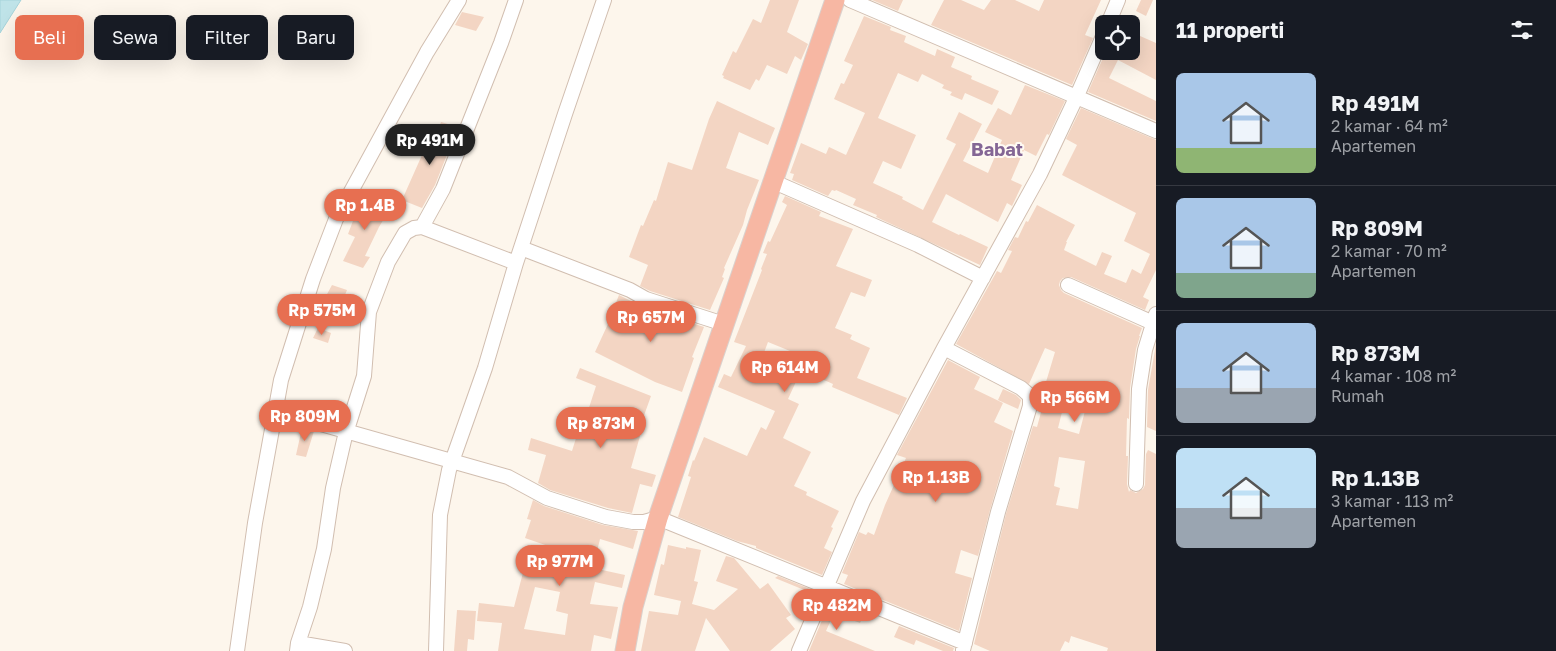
<!DOCTYPE html>
<html lang="id">
<meta charset="utf-8">
<style>
body{margin:0;font-family:"Golos Text",sans-serif;background:#20242c;color:#f1f3f6;height:100vh;display:flex;flex-direction:column;font-size:19px;white-space:nowrap}
*{box-sizing:border-box;margin:0}
p{font-size:16px;color:#9ea1a6}
.icon{flex:none;width:28px;height:28px;fill:none;stroke:currentColor;stroke-width:2;stroke-linecap:round;stroke-linejoin:round}
.map{position:relative;flex:1;overflow:hidden}
.drawer{display:flex;flex-direction:column;background:#171b24;width:400px}
.drawer>*{flex:none}
.guide{position:absolute;left:15px;top:15px;width:475px;height:45px;display:flex;gap:10px}
.fabs{position:absolute;left:1095px;top:15px;display:grid;gap:10px}
.fabs a{display:grid;place-items:center;width:45px;height:45px;border-radius:8px;background:#171b24;box-shadow:0 5px 20px #0002;font-size:25px}
.price{position:absolute;translate:-50% -42px;padding:0 11px;border-radius:18px;background:#e76f51;color:#fff;font-size:16px;line-height:32px;filter:drop-shadow(0 1px 2px #0008)}
.price::after{content:'';position:absolute;left:50%;top:30px;width:15px;height:11px;margin-left:-8px;background:inherit;clip-path:polygon(0 0,100% 0,50% 100%)}
.price.selected{background:#222;color:#fff}
ul{padding:0;list-style:none}
li{display:flex;align-items:center;gap:15px;height:125px;padding:0 20px}
li+li{border-top:1px solid #363941}
li span{display:grid;place-items:center;flex:none;width:140px;height:100px;border-radius:8px;color:#555}
li>.icon{margin-inline-start:auto}
span .icon{width:60px;height:60px;fill:#fffc;stroke-width:1}
li b{font-size:21px}
h2{display:flex;justify-content:space-between;align-items:center;height:60px;padding:0 20px;font-size:21px}
.pill{padding:0 18px;border-radius:8px;background:#171b24;box-shadow:0 5px 20px #0002;font-size:18px;line-height:45px}
.pill.selected{background:#e76f51;color:#fff}
main{display:flex;flex:1;min-height:0}
.map>svg:first-child{display:block}
.water{fill:#bfe3e8;stroke:#a5d3da}
.building{fill:#f3d5c3;fill-rule:evenodd}
.lines{fill:none;stroke-linecap:round;stroke-linejoin:round}
.minor-casing{stroke:#d1beb0;stroke-width:16}
.highway-casing{stroke:#dad1cd;stroke-width:21}
.minor{stroke:#fff;stroke-width:14}
.highway{stroke:#f7b7a3;stroke-width:19}
.labels{text-anchor:middle;dominant-baseline:central;stroke-width:4;stroke-linejoin:round;paint-order:stroke}
.quarter-label{font-size:18px;font-weight:bold;fill:#846695;stroke:#fffaf3}
</style>
<main>
<div class="map">
<svg width="1156" height="651" viewBox="0 0 1156 651">
<rect width="100%" height="100%" fill="#fdf6ec"/>
<path class="water" d="M 0,0 L 21,0 L 0,33 Z"/>
<path class="building" d="M 770,0 L 799,0 L 787,32 L 808,44 L 801,60 L 795,56 L 787,74 L 767,65 L 759,81 L 756,79 L 750,90 L 723,78 L 724,76 L 722,75 L 733,51 L 736,53 L 753,19 L 761,23 Z
M 872,0 L 903,0 L 898,11 Z
M 944,0 L 961,0 L 984,10 L 991,0 L 1015,0 L 1039,11 L 1044,0 L 1101,0 L 1085,35 L 1093,38 L 1072,85 L 931,25 Z
M 1141,0 L 1153,0 L 1146,16 L 1136,11 Z
M 462,12 L 484,17 L 476,31 L 455,25 Z
M 864,16 L 891,27 L 890,30 L 906,36 L 904,42 L 935,56 L 937,49 L 955,57 L 951,67 L 972,76 L 971,79 L 999,91 L 992,105 L 965,93 L 962,100 L 950,95 L 952,92 L 942,88 L 944,85 L 922,74 L 918,82 L 898,73 L 878,118 L 916,135 L 901,169 L 883,161 L 873,183 L 903,197 L 902,199 L 923,210 L 956,144 L 946,139 L 959,112 L 982,124 L 963,161 L 988,173 L 1002,140 L 985,132 L 998,108 L 1011,115 L 1025,85 L 1065,101 L 1049,135 L 1047,134 L 1036,156 L 1024,150 L 1011,180 L 1022,185 L 1012,206 L 1007,203 L 998,222 L 946,194 L 932,222 L 959,235 L 960,234 L 988,247 L 980,265 L 876,217 L 877,215 L 853,205 L 856,199 L 836,190 L 835,191 L 832,190 L 828,196 L 792,180 L 794,174 L 790,173 L 801,143 L 826,154 L 829,147 L 846,155 L 865,113 L 834,99 L 841,83 L 844,84 L 853,65 L 844,61 Z
M 1131,32 L 1156,43 L 1156,80 L 1118,60 L 1109,78 L 1156,101 L 1156,121 L 1088,92 L 1106,51 L 1131,51 Z
M 717,101 L 775,128 L 768,145 L 739,132 L 726,168 L 759,180 L 747,210 L 743,225 L 724,268 L 725,269 L 722,277 L 724,278 L 710,310 L 650,291 L 640,286 L 648,265 L 629,257 L 641,225 L 643,226 L 654,200 L 656,201 L 668,162 L 692,170 L 709,119 Z
M 1081,108 L 1156,140 L 1156,270 L 1143,297 L 1149,300 L 1145,310 L 1071,277 L 1063,278 L 1060,281 L 1059,285 L 1061,290 L 1064,293 L 1142,328 L 1139,336 L 1140,336 L 1136,349 L 1130,388 L 1129,419 L 1127,418 L 1126,456 L 1128,456 L 1127,484 L 1129,492 L 1130,490 L 1136,493 L 1143,489 L 1145,485 L 1146,454 L 1148,450 L 1156,454 L 1156,651 L 1107,651 L 1108,648 L 1071,636 L 1069,643 L 1065,641 L 1060,651 L 990,651 L 974,644 L 1006,514 L 1033,426 L 1037,427 L 1046,394 L 1043,392 L 1055,352 L 1045,348 L 1029,384 L 956,344 L 997,271 L 1001,273 L 1012,251 L 1008,250 L 1015,237 L 1018,238 L 1026,221 L 1028,222 L 1037,205 L 1075,225 L 1066,242 L 1067,242 L 1064,250 L 1096,266 L 1102,252 L 1112,256 L 1104,274 L 1126,283 L 1132,269 L 1141,274 L 1150,254 L 1124,241 L 1136,213 L 1062,175 L 1077,145 L 1066,139 ZM 1063,408 L 1085,411 L 1079,434 L 1058,428 ZM 1059,457 L 1085,461 L 1078,509 L 1056,505 L 1060,488 L 1054,486 Z
M 441,122 L 458,127 L 435,185 L 422,208 L 402,200 L 426,146 L 434,131 L 437,133 Z
M 785,196 L 821,212 L 819,216 L 853,229 L 836,266 L 872,280 L 865,297 L 851,292 L 835,328 L 852,335 L 850,339 L 870,348 L 857,378 L 907,398 L 899,415 L 832,387 L 833,384 L 808,373 L 807,376 L 800,373 L 788,399 L 799,404 L 783,438 L 811,452 L 794,486 L 807,492 L 806,495 L 839,511 L 831,527 L 833,528 L 824,548 L 832,552 L 822,575 L 756,548 L 756,546 L 737,541 L 678,517 L 691,477 L 688,476 L 693,460 L 694,461 L 704,437 L 747,456 L 761,427 L 766,430 L 775,411 L 718,387 L 724,374 L 731,377 L 746,346 L 734,342 L 762,270 L 761,269 L 767,254 L 763,253 L 768,241 L 770,242 L 787,205 L 782,202 ZM 768,342 L 790,351 L 781,375 L 759,366 Z
M 365,198 L 391,207 L 379,227 L 365,256 L 370,257 L 363,268 L 343,261 L 355,237 L 348,234 L 356,213 Z
M 332,285 L 347,290 L 342,302 L 326,296 Z
M 619,295 L 643,307 L 704,327 L 692,357 L 694,358 L 682,392 L 655,382 L 595,352 L 614,311 L 613,310 Z
M 318,328 L 331,333 L 328,343 L 313,338 Z
M 1156,344 L 1156,431 L 1147,427 L 1148,390 Z
M 948,360 L 980,377 L 974,389 L 1003,403 L 994,422 L 1013,431 L 990,510 L 978,556 L 961,550 L 955,573 L 972,578 L 959,631 L 844,584 L 848,575 L 842,573 L 859,532 L 866,535 L 868,532 L 874,535 L 885,505 L 906,458 L 897,455 Z
M 580,368 L 651,396 L 637,435 L 640,436 L 631,468 L 656,475 L 652,487 L 640,484 L 632,513 L 608,508 L 550,490 L 538,483 L 546,455 L 528,450 L 531,438 L 572,451 L 582,419 L 585,420 L 596,386 L 576,378 Z
M 1003,389 L 1016,395 L 1021,400 L 1018,409 L 998,400 Z
M 302,428 L 314,431 L 306,457 L 296,455 Z
M 533,500 L 544,506 L 603,525 L 638,531 L 633,549 L 600,539 L 593,568 L 625,575 L 622,588 L 595,582 L 590,604 L 618,607 L 611,639 L 594,635 L 591,651 L 498,651 L 502,623 L 477,621 L 479,603 L 514,607 L 525,565 L 546,569 L 551,547 L 525,538 L 531,520 L 527,519 ZM 535,587 L 560,592 L 556,611 L 568,614 L 565,635 L 524,629 Z
M 668,545 L 686,549 L 686,547 L 701,550 L 694,581 L 698,582 L 692,604 L 714,610 L 738,589 L 716,581 L 726,556 L 734,558 L 760,589 L 768,583 L 791,615 L 786,618 L 795,629 L 770,651 L 730,651 L 706,618 L 695,651 L 641,651 L 649,611 L 678,615 L 681,601 L 654,595 L 661,564 L 664,565 Z
M 778,576 L 815,591 L 814,594 L 775,578 Z
M 838,601 L 865,612 L 860,623 L 834,613 L 826,631 L 875,651 L 809,651 L 828,606 L 835,608 Z
M 457,610 L 476,611 L 474,640 L 468,639 L 467,651 L 454,651 Z
M 899,626 L 954,648 L 953,651 L 943,651 L 916,640 L 914,645 L 894,637 Z"/>
<g class="lines">
<g class="minor-casing">
<path id="minor" d="M 850,0 L 1156,131
M 1108,24 L 1118,0
M 772,181 L 918,245 L 983,278
M 422,227 L 516,263
M 521,248 L 630,290 L 646,299 L 724,324
M 1068,285 L 1153,323
M 944,348 L 1021,388 L 1030,396 L 1030,406 L 998,512 L 963,650
M 275,411 L 508,477 L 547,498 L 606,517 L 633,522 L 644,522 L 658,518 L 965,643
M 1136,484 L 1139,389 L 1145,350 L 1156,314
M 298,643 L 345,651
M 237,651 L 255,523 L 281,380 L 313,279 L 336,219 L 427,52 L 459,0
M 297,651 L 298,643 L 310,607 L 324,549 L 333,488 L 345,436 L 364,376 L 369,312 L 388,262 L 405,233 L 414,228 L 422,227 L 443,189 L 501,43 L 516,0
M 436,651 L 440,515 L 449,470 L 485,368 L 516,263 L 565,114 L 604,0
M 799,651 L 863,501 L 944,348 L 1040,174 L 1076,98 L 1104,34"/>
</g>
<g class="highway-casing">
<path id="highway" d="M 625,651 L 633,607 L 658,518 L 835,0"/>
</g>
<use href="#minor" class="minor"/>
<use href="#highway" class="highway"/>
</g>
<g class="labels">
<g class="quarter-label">
<text x="997" y="149">Babat</text>
</g>
</g>
</svg>
<div class="fabs">
<a><svg class="icon" aria-label="locate" viewBox="0 0 24 24"><circle cx="12" cy="12" r="6"/><path d="M12 2v4M12 18v4M2 12h4M18 12h4"/></svg></a>
</div>
<b class="price selected" style="left:430px;top:166px">Rp 491M</b>
<b class="price" style="left:365px;top:231px">Rp 1.4B</b>
<b class="price" style="left:322px;top:336px">Rp 575M</b>
<b class="price" style="left:651px;top:343px">Rp 657M</b>
<b class="price" style="left:785px;top:393px">Rp 614M</b>
<b class="price" style="left:1075px;top:423px">Rp 566M</b>
<b class="price" style="left:305px;top:442px">Rp 809M</b>
<b class="price" style="left:601px;top:449px">Rp 873M</b>
<b class="price" style="left:936px;top:503px">Rp 1.13B</b>
<b class="price" style="left:560px;top:587px">Rp 977M</b>
<b class="price" style="left:837px;top:631px">Rp 482M</b>
<div class="guide">
<a class="pill selected">Beli</a>
<a class="pill">Sewa</a>
<a class="pill">Filter</a>
<a class="pill">Baru</a>
</div>
</div>
<section class="drawer">
<h2>11 properti<svg class="icon" aria-label="filters" viewBox="0 0 24 24"><path d="M4 7h16M4 17h16"/><circle cx="9" cy="7" r="2"/><circle cx="15" cy="17" r="2"/></svg></h2>
<ul>
<li><span style="background:linear-gradient(#a9c7e8 75%,#8fb573 0)"><svg class="icon" aria-label="home" viewBox="0 0 24 24"><path d="M3 11l9-7 9 7M6 9v11h12V9"/></svg></span><div><b>Rp 491M</b><p>2 kamar · 64 m²</p><p>Apartemen</p></div></li>
<li><span style="background:linear-gradient(#a9c7e8 75%,#7fa58c 0)"><svg class="icon" aria-label="home" viewBox="0 0 24 24"><path d="M3 11l9-7 9 7M6 9v11h12V9"/></svg></span><div><b>Rp 809M</b><p>2 kamar · 70 m²</p><p>Apartemen</p></div></li>
<li><span style="background:linear-gradient(#a9c7e8 65%,#9aa5b1 0)"><svg class="icon" aria-label="home" viewBox="0 0 24 24"><path d="M3 11l9-7 9 7M6 9v11h12V9"/></svg></span><div><b>Rp 873M</b><p>4 kamar · 108 m²</p><p>Rumah</p></div></li>
<li><span style="background:linear-gradient(#bfe0f5 60%,#9aa5b1 0)"><svg class="icon" aria-label="home" viewBox="0 0 24 24"><path d="M3 11l9-7 9 7M6 9v11h12V9"/></svg></span><div><b>Rp 1.13B</b><p>3 kamar · 113 m²</p><p>Apartemen</p></div></li>
</ul>
</section>
</main>
